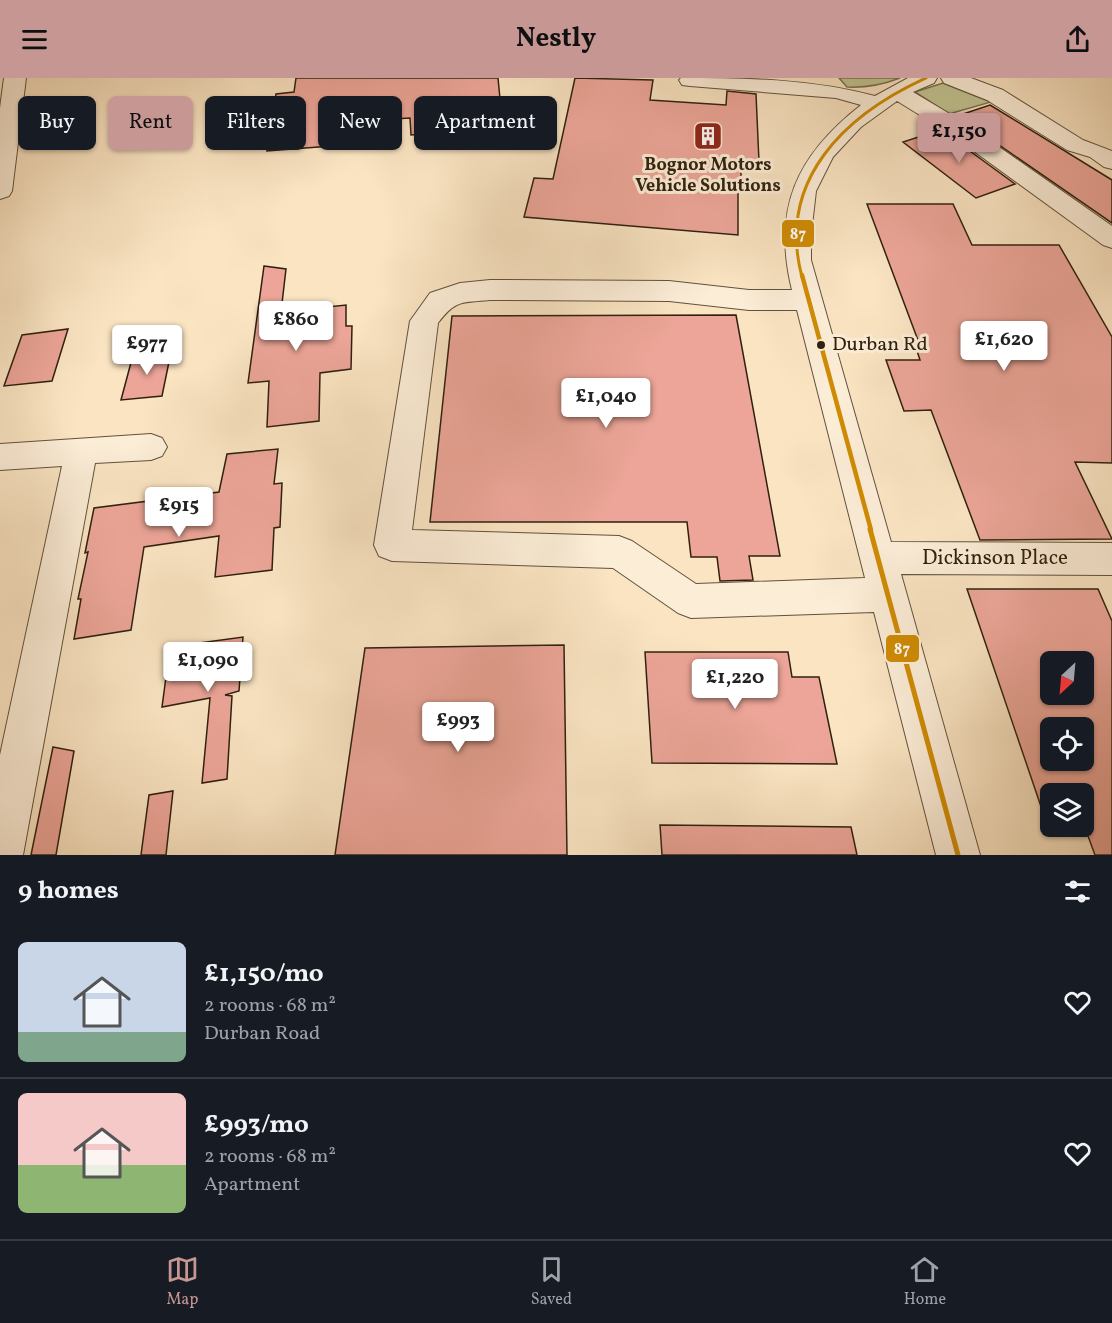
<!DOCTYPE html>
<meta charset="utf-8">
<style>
body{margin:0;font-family:Vollkorn,serif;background:#20242c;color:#f1f3f6;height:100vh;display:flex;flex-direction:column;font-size:22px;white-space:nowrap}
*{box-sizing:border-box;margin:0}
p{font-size:20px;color:#9ea1a6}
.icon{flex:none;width:33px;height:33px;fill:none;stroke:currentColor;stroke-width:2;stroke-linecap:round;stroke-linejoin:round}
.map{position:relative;height:777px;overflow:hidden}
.panel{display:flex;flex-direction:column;background:#171b24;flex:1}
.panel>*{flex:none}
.top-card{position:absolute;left:18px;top:18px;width:600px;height:54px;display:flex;gap:12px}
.needle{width:39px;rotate:206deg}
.tools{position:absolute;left:1040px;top:573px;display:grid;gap:12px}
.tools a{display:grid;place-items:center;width:54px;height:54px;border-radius:9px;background:#171b24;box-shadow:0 2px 4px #0004;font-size:30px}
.price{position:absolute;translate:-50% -51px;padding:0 14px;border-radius:6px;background:#fff;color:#222;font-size:20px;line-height:39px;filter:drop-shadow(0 2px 3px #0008)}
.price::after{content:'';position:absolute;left:50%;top:36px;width:18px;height:14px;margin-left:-9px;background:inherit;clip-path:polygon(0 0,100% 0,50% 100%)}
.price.on{background:#c59692;color:#111}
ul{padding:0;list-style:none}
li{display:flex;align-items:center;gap:18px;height:150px;padding:0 18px}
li+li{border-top:2px solid #363941}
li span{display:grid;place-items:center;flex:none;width:168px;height:120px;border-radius:9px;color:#555}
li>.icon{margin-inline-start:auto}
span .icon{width:72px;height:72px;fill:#fffc;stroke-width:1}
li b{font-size:26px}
h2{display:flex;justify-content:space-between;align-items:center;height:72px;padding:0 18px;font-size:26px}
.pill{padding:0 21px;border-radius:9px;background:#171b24;box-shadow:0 2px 4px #0004;font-size:21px;line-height:54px}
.pill.on{background:#c59692;color:#111}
header{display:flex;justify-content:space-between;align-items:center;height:78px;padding:0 18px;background:#c59692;color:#111;font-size:27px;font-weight:700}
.menu{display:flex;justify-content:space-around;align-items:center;height:84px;border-top:2px solid #363941;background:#171b24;font-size:16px;color:#9ea1a6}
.menu a{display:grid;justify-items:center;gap:3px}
.menu .on{color:#c59692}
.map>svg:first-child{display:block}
.green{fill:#c1c391;stroke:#787250;stroke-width:1.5}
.building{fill:#eca598;stroke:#2f200f;stroke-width:1.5;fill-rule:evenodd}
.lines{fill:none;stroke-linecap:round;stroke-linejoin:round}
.minor-casing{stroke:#62513c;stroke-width:2}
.minor{fill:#fcedd7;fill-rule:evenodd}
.bus-1-far2-casing{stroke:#fcedd7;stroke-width:6}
.bus-1-far1-casing{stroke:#fcedd7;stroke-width:9}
.bus-1-casing{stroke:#fcedd7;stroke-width:10}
.bus-1-far2{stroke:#cf8b03;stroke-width:3}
.bus-1-far1{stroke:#cf8b03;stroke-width:4.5}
.bus-1{stroke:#cf8b03;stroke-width:5}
.bus-dot{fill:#2f200f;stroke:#fcedd7;stroke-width:2}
.labels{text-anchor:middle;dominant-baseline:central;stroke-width:6;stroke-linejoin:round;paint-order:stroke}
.far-poi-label{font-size:18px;font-weight:bold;fill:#2f200f;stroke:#fcedd7}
.bus-label{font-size:20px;fill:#2f200f;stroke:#fcedd7;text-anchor:start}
.street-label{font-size:21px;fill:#2f200f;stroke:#fcedd7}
.line-badge{stroke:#fcedd7;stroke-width:2}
.badge-label{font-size:16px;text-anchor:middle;font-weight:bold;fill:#fff}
</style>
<header><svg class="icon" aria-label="menu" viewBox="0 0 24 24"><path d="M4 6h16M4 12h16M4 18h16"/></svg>Nestly<svg class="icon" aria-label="share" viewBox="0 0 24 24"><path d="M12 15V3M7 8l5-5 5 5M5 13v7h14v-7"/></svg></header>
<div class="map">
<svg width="1112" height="777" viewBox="0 0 1112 777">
<rect width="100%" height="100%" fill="#fae4c2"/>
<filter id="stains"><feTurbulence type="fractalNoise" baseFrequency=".00333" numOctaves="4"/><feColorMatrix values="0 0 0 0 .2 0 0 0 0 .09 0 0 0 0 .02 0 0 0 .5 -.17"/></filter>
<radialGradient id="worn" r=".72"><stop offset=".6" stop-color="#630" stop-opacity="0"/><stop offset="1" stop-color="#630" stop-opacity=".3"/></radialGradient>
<path class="green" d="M 839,0 L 900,0 C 882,7 867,10 847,9 Z
M 943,5 L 991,24 L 949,36 L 915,14 Z"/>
<path class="building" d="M 296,0 L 498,0 L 501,31 L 465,34 L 467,53 L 411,57 L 410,40 L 358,43 L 357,66 L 267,73 L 276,16 L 294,14 Z
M 575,0 L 653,2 L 650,22 L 726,27 L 727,13 L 756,16 L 759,84 L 741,82 L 741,101 L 738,101 L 738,157 L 524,139 L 534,100 L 553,101 Z
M 990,27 L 1112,102 L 1112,145 L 957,38 Z
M 940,52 L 948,57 L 1015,106 L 976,120 L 903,64 Z
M 867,126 L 953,126 L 972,167 L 1059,167 L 1112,259 L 1112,385 L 1075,384 L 1112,461 L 980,462 L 931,332 L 904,333 L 886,282 L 920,282 L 917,273 L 922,273 Z
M 264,188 L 286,191 L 281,234 L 346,227 L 346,248 L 352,248 L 351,291 L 320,295 L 319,343 L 267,349 L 269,303 L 248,305 Z
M 736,237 L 780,478 L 749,478 L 753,502 L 720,503 L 717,479 L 691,479 L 687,444 L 430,444 L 452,238 Z
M 68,251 L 52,303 L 4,308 L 22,257 Z
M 171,274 L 162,318 L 121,322 L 133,277 Z
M 278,371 L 274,406 L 282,405 L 280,449 L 274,450 L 272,492 L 215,499 L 219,458 L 144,469 L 131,552 L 74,561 L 81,521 L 78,521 L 88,474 L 85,475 L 94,430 L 219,414 L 227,376 Z
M 967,511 L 1098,511 L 1112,543 L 1112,777 L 1095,777 L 1088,758 L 1051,758 ZM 1050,584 L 1083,584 L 1083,616 L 1050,616 ZM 1050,650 L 1083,650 L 1083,682 L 1050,682 ZM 1050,716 L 1083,716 L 1083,748 L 1050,748 Z
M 243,559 L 239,613 L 225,617 L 232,618 L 227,701 L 202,705 L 210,620 L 162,629 L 170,569 Z
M 564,567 L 567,777 L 335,777 L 365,570 Z
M 645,574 L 788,574 L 792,599 L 819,599 L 837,686 L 652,685 Z
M 53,669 L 74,673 L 56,777 L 31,777 Z
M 173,713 L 166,777 L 141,777 L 149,717 Z
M 660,747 L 851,749 L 857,777 L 662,777 Z"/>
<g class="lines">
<g class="minor-casing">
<path id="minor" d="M 4,0 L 26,0 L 12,113 L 9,118 L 0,121 L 0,30 Z
M 681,0 C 746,0 812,1 875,18 L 908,0 L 937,0 L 934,5 L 913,14 L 965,45 L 1112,148 L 1112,170 L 1103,167 L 949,55 L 897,23 L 861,49 L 833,79 L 816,113 L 811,156 L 811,182 L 891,464 L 1112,465 L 1112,497 L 901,496 L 980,777 L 936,777 L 874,534 L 691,540 L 678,535 L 613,490 L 392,483 L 379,478 L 374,467 L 410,243 L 430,215 L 460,205 L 490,202 L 669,203 L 749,212 L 792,212 C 772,131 796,78 861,27 L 836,20 L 690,8 L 682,7 L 679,2 ZM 490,222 L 669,223 L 749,232 L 797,232 L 865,500 L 696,506 L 632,463 L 619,458 L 412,452 L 438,245 C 456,221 462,225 490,222 Z
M 941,0 L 971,0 L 1003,12 L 1083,62 L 1112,73 L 1112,91 L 1104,89 L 1090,79 L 1067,72 L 987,22 L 944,5 Z
M 151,356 L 162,360 L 167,369 L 162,378 L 151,382 L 95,385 L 23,777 L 0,777 L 0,677 L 62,388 L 0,392 L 0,366 Z"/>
</g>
<use href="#minor" class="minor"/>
<g class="bus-1-far2-casing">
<path id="bus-1-far2" d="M 802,199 C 776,102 845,37 926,0"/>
</g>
<g class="bus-1-far1-casing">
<path id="bus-1-far1" d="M 802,197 L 871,452"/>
</g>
<g class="bus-1-casing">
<path id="bus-1" d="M 870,451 L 958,777"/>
</g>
<use href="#bus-1-far2" class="bus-1-far2"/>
<use href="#bus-1-far1" class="bus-1-far1"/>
<use href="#bus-1" class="bus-1"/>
</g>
<defs>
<g id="building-square" transform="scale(1.5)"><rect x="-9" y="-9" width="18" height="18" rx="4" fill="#8f2418" stroke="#fcedd7"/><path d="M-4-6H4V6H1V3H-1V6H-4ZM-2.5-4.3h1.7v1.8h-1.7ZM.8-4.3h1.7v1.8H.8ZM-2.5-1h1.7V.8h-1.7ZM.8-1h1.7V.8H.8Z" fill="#fff"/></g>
</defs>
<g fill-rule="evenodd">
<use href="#building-square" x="708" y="58"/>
</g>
<circle class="bus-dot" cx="821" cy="267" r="5"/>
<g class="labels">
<g class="far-poi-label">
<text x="708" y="87">Bognor Motors<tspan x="708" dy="21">Vehicle Solutions</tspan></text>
</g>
<g class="bus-label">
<text x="832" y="267">Durban Rd</text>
</g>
<g class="street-label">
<text x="995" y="480">Dickinson Place</text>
</g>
</g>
<g class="line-badge">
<rect x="781" y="141" width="34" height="29" rx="6" fill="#cf8b03"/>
<rect x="885" y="556" width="35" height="29" rx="6" fill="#cf8b03"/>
</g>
<g class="badge-label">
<text x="798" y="161">87</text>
<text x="902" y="576">87</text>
</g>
<rect width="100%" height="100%" filter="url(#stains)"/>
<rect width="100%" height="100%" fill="url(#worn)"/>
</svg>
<div class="tools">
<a><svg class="needle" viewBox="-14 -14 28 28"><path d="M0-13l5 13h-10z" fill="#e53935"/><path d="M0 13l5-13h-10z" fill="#9ea1a6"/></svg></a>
<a><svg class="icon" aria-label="locate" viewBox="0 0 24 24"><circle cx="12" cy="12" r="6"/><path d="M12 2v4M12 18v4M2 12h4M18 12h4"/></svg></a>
<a><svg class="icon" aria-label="layers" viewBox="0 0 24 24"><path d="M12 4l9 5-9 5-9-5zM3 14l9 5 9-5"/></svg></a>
</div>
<b class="price on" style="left:959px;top:86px">£1,150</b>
<b class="price" style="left:296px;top:274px">£860</b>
<b class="price" style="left:1004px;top:294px">£1,620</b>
<b class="price" style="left:147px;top:298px">£977</b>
<b class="price" style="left:606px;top:351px">£1,040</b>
<b class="price" style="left:179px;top:460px">£915</b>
<b class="price" style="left:208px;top:615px">£1,090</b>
<b class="price" style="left:735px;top:632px">£1,220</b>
<b class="price" style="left:458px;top:675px">£993</b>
<div class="top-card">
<a class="pill">Buy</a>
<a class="pill on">Rent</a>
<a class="pill">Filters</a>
<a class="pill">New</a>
<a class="pill">Apartment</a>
</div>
</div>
<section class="panel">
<h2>9 homes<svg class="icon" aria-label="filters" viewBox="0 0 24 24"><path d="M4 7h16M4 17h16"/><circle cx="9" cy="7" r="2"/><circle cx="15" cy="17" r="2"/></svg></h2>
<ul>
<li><span style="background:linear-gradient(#c9d6e8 75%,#7fa58c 0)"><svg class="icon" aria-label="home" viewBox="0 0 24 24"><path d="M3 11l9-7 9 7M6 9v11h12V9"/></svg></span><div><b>£1,150/mo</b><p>2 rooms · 68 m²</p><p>Durban Road</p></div><svg class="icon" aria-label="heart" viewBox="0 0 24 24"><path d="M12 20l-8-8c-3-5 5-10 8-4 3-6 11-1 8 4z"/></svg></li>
<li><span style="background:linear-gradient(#f6c9c9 60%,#8fb573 0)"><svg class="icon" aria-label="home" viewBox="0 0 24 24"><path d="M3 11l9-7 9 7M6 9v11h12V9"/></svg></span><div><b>£993/mo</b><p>2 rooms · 68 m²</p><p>Apartment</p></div><svg class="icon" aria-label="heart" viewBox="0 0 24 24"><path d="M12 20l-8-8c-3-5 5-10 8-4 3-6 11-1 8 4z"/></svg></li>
</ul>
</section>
<nav class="menu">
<a class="on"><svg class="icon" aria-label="map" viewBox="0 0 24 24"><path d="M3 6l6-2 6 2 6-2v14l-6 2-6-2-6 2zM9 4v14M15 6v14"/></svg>Map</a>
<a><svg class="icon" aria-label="saved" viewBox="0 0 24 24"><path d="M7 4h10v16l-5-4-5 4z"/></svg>Saved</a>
<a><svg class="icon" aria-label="home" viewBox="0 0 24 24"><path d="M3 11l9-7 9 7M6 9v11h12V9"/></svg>Home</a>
</nav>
